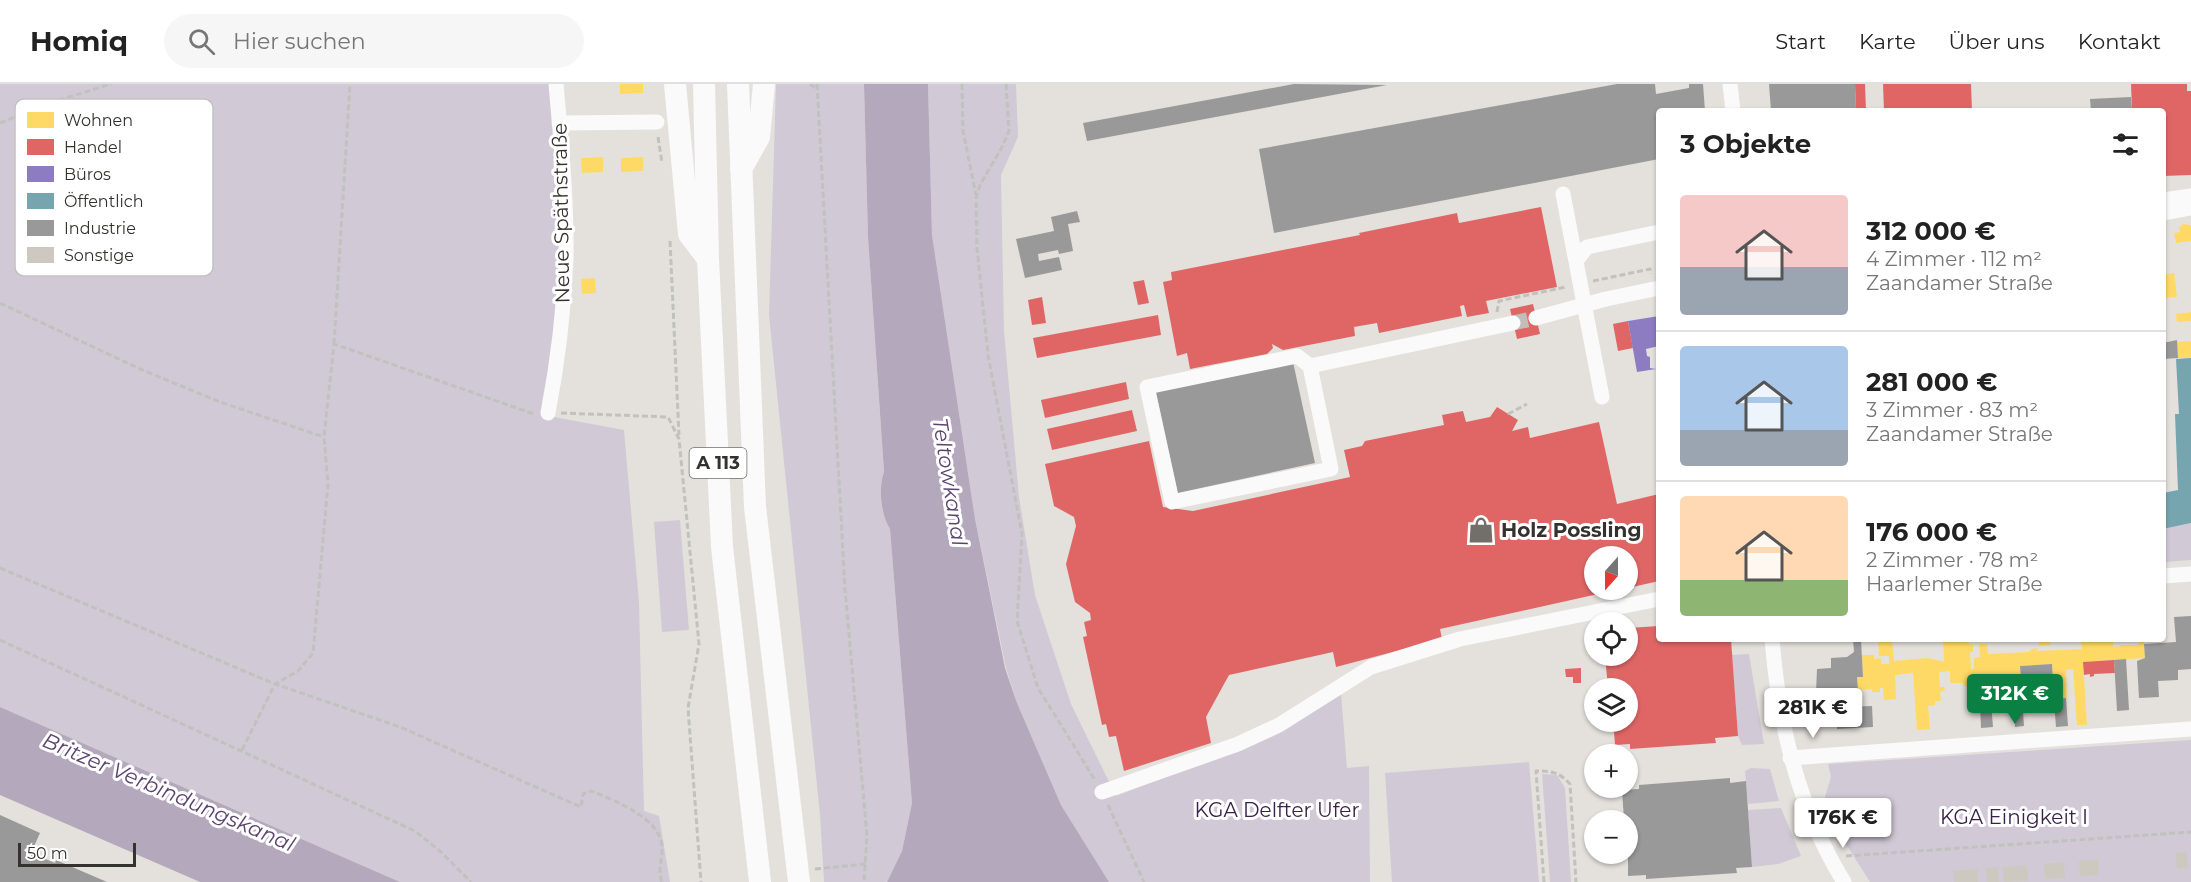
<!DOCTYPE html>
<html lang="de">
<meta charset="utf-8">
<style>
body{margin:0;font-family:Montserrat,sans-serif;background:#f6f6f6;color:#222;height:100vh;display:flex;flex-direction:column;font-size:22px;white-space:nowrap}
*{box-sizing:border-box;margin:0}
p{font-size:20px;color:#767676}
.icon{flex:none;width:33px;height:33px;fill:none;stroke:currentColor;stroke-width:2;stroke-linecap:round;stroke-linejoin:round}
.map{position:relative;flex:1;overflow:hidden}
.drawer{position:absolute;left:1656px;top:24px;width:510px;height:534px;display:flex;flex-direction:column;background:#fff;border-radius:6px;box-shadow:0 2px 4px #0004}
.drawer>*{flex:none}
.needle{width:39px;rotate:201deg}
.buttons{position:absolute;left:1584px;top:462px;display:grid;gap:12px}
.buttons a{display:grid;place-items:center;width:54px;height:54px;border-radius:50%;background:#fff;box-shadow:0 2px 4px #0004;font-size:30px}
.scale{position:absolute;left:18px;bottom:15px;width:118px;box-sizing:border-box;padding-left:6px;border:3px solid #34322e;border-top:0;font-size:16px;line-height:21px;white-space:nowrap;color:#34322e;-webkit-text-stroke:4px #fff;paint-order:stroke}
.price{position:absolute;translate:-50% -51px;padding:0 14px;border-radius:6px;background:#fff;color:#222;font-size:20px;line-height:39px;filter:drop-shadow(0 2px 3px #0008)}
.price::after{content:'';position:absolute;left:50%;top:36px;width:18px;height:14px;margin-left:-9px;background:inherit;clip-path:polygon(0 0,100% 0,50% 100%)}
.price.selected{background:#0b8043;color:#fff}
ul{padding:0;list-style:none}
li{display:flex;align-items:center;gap:18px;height:150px;padding:0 24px}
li+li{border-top:2px solid #e0e0e0}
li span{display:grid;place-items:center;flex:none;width:168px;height:120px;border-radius:6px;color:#555}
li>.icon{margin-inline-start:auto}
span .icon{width:72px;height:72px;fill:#fffc;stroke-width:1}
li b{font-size:26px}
h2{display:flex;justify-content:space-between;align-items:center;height:72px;padding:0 24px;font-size:26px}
header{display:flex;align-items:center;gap:36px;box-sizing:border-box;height:84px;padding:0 30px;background:#fff;border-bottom:2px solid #e0e0e0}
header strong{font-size:28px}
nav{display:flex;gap:33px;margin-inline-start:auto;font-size:21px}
.search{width:420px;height:54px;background:#f6f6f6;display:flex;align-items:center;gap:15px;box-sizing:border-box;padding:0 21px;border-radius:33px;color:#767676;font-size:22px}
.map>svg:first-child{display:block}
.green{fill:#d2c9d6}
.water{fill:#b4a8bc}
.homes{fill:#ffd966}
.shops{fill:#e06666}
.offices{fill:#8e7cc3}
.public{fill:#76a5af}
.industry{fill:#999}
.building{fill:#cdc9c0}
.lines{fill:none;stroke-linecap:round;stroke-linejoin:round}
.minor-tunnel{stroke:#c1beb9;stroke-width:15;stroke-dasharray:15 8;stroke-linecap:butt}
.path{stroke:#c1c1be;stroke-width:3;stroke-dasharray:6 3;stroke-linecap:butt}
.minor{stroke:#fbfafa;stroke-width:15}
.highway{stroke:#fbfafa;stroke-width:22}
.labels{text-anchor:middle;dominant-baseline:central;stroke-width:6;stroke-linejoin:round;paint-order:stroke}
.shield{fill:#fff;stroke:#71706d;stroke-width:1.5}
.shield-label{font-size:18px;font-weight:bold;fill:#34322e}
.street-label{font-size:20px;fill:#34322e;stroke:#fff}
.poi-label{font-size:20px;font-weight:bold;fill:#34322e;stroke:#fff;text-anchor:start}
.park-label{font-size:20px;fill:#39214b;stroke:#fff}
.water-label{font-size:21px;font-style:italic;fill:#5b436f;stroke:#fff}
.key{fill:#fff;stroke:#c2c2c0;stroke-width:1.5}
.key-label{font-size:16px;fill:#34322e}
</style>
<header>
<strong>Homiq</strong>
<div class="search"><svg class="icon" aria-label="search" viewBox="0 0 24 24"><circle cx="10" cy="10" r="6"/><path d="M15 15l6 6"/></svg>Hier suchen</div>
<nav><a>Start</a><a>Karte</a><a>Über uns</a><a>Kontakt</a></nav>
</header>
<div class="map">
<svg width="2191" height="798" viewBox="0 0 2191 798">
<rect width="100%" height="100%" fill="#e4e1dc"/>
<path class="green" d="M 0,0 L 559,0 L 566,74 L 549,332 L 624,346 L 639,518 L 644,727 L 659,732 L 670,798 L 400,798 L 0,623 Z
M 776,0 L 864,0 L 868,153 L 884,389 C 878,404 881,431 890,445 L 912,719 L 902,767 L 887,798 L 824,798 L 820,731 L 769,231 Z
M 928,0 L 1016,0 L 1018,53 L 1001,91 L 1004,247 L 1019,413 L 1035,511 L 1071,620 L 1116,712 L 1245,663 L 1341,609 L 1347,684 L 1369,682 L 1370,798 L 1109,798 L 1061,721 L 1017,619 L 1006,584 L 975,435 L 932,151 Z
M 680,436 L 689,546 L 662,548 L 654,438 Z
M 2191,439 L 2191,476 L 2166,478 L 2164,445 Z
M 1749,570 L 1764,660 L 1742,661 L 1738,652 L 1732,571 Z
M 2191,656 L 2191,798 L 1870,798 L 1844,757 L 1825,713 L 1831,693 L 1828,680 Z
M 1529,678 L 1539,798 L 1392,798 L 1385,689 Z
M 1751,684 L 1770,685 L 1779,717 L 1748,720 L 1745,687 Z
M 1542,690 L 1557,691 L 1565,704 L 1571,798 L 1550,798 Z
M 1781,724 L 1801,772 L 1778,780 L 1752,783 L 1748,726 Z"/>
<path class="water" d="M 864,0 L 928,0 L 932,151 L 975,435 L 1005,584 L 1017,619 L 1061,721 L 1109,798 L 887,798 L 902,767 L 912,719 L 890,445 C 881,431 878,404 884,388 L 868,153 Z
M 0,623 L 400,798 L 200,798 L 0,711 Z"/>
<path class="homes" d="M 620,0 L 643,0 L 643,9 L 620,10 Z
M 603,73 L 603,88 L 582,89 L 581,74 Z
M 643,73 L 643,87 L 621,88 L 621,74 Z
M 2182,140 L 2191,141 L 2191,157 L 2176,159 L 2174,149 L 2180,148 L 2179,143 L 2182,142 Z
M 2174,189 L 2177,213 L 2163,214 L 2163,199 L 2165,199 L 2164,191 Z
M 595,194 L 596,209 L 582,210 L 581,195 Z
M 2191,228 L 2191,237 L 2177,238 L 2176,230 Z
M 2191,257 L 2191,274 L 2178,274 L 2177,258 Z
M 1878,555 L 1892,555 L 1894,577 L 1928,574 L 1944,578 L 1943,555 L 1969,555 L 1969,561 L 1973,560 L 1973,568 L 1970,568 L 1971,585 L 1974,585 L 1974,574 L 1980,573 L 1979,560 L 1987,560 L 1988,570 L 2029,568 L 2032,565 L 2038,564 L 2037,567 L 2082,565 L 2081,555 L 2113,555 L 2113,563 L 2121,562 L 2121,561 L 2139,561 L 2138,555 L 2144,555 L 2145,574 L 2083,578 L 2087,641 L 2077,641 L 2073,585 L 2066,586 L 2067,614 L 2054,615 L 2052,580 L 2020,582 L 2021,604 L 2016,604 L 2015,596 L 2010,597 L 2009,590 L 2001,591 L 2002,605 L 1998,606 L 1998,611 L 1991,612 L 1991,619 L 1978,620 L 1977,606 L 1983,605 L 1982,598 L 1968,599 L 1968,602 L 1963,602 L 1963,599 L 1950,599 L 1950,587 L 1939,588 L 1940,603 L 1944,603 L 1945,606 L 1940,608 L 1941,617 L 1935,617 L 1935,621 L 1928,622 L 1930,645 L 1917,646 L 1913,589 L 1895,591 L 1896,615 L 1884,616 L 1883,604 L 1880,604 L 1880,608 L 1872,608 L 1872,605 L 1858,606 L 1857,593 L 1863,593 L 1862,571 L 1874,571 L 1874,575 L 1881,574 L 1881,580 L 1889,580 L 1889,572 L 1879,572 Z
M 2039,555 L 2050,555 L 2050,561 L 2039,562 Z"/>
<path class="shops" d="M 1855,0 L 1865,0 L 1866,27 L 1856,27 Z
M 1883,0 L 1971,0 L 1972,27 L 1884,27 Z
M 2131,0 L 2187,0 L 2187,7 L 2191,7 L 2191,91 L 2163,92 L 2163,27 L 2132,27 Z
M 1541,123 L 1557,203 L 1486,217 L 1489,229 L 1467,233 L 1464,221 L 1460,222 L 1462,232 L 1379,249 L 1377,239 L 1354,243 L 1355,252 L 1283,266 L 1272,260 L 1273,264 L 1267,270 L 1190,285 L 1187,269 L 1177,272 L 1163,198 L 1172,196 L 1171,188 L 1360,151 L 1359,149 L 1457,129 L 1459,139 Z
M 1144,196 L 1149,219 L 1138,221 L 1133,198 Z
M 1042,213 L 1046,239 L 1032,241 L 1028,216 Z
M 1533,220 L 1540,250 L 1517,255 L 1510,225 Z
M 1158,231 L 1161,251 L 1037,274 L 1033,254 Z
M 1628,237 L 1633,264 L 1618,267 L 1613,240 Z
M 1126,298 L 1129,315 L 1045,334 L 1041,316 Z
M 1497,323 L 1518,336 L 1512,347 L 1528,343 L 1530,354 L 1599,338 L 1617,420 L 1659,410 L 1659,497 L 1628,504 L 1628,472 L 1594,472 L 1594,506 L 1616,506 L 1440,545 L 1442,555 L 1336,583 L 1333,568 L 1229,591 L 1206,633 L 1211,659 L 1124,687 L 1116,652 L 1109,653 L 1106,640 L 1102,641 L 1083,553 L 1087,552 L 1084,538 L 1091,536 L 1090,529 L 1075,518 L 1066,480 L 1076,442 L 1074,433 L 1054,422 L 1045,380 L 1149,357 L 1163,423 L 1193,427 L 1350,393 L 1344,366 L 1362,362 L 1365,357 L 1444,341 L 1442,331 L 1463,327 L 1466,338 L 1490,333 Z
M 1132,326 L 1137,347 L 1052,366 L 1047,345 Z
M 1659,542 L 1659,555 L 1731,555 L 1738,652 L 1715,654 L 1716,659 L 1630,665 L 1630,660 L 1615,661 L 1614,648 L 1611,648 L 1610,638 L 1628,638 L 1628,604 L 1608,604 L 1605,572 L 1628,572 L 1628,544 Z
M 2114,576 L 2115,589 L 2094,590 L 2094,592 L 2090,593 L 2090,590 L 2084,591 L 2083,578 Z
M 1581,584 L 1581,599 L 1573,599 L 1573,593 L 1566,593 L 1565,585 Z"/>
<path class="offices" d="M 1659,232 L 1659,262 L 1646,265 L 1647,272 L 1650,273 L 1650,284 L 1656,285 L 1637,288 L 1628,237 Z"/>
<path class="public" d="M 2191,274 L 2191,439 L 2163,445 L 2163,409 L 2178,406 L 2175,330 L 2179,330 L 2176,275 Z"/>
<path class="industry" d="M 1294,0 L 1387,1 L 1087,57 L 1083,39 Z
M 1617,0 L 1655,0 L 1656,10 L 1689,4 L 1689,0 L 1703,0 L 1705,27 L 1659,27 L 1659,75 L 1274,149 L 1259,65 Z
M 1769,0 L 1855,0 L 1856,26 L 1771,27 Z
M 2131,13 L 2132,27 L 2091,27 L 2090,15 Z
M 1077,127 L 1080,138 L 1068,140 L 1073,167 L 1059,170 L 1058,166 L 1038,170 L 1039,177 L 1059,173 L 1062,186 L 1025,194 L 1016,155 L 1054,147 L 1051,133 Z
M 2177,256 L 2178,274 L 2163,275 L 2163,259 Z
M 1293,278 L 1315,379 L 1178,409 L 1156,308 Z
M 2191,532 L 2191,585 L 2178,586 L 2178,596 L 2158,597 L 2159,613 L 2139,614 L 2137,577 L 2145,574 L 2144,560 L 2176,558 L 2174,533 Z
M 1853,555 L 1861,555 L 1863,593 L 1857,593 L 1858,606 L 1832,607 L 1833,611 L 1830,611 L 1829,608 L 1816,608 L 1817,585 L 1831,584 L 1831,574 L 1847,573 L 1854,568 Z
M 2126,575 L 2129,626 L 2117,627 L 2114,576 Z
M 2052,580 L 2054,615 L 2066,614 L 2068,642 L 2056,643 L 2054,618 L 2038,617 L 2038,619 L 2023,620 L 2020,582 Z
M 1991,619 L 1993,643 L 1981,644 L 1980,620 Z
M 1872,622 L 1873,643 L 1837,645 L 1837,623 Z
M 2014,627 L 2023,627 L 2024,642 L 2015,643 Z
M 1730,694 L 1730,699 L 1746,697 L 1752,783 L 1736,784 L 1737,789 L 1646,795 L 1646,791 L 1628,792 L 1628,736 L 1624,736 L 1622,706 L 1639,705 L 1639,701 Z
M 0,731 L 40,749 L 31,769 L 55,779 L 56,776 L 107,798 L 0,798 Z"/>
<path class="building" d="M 2187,768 L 2188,784 L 2177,785 L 2175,769 Z
M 2098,775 L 2099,791 L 2080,792 L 2079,777 Z
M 2064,778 L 2065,794 L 2045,795 L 2044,780 Z
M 2027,781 L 2028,797 L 2004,798 L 2003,783 Z
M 1998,783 L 1999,798 L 1987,798 L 1985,784 Z
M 1977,785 L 1978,798 L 1954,798 L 1953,787 Z"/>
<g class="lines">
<path class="minor-tunnel" d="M 1513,239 L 1536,234"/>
<path class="path" d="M 810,0 L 817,5
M 817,0 L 845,505 L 867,752 L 864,798
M 962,0 L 963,47 L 976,111
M 1006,0 L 1009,47 L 1001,65 L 980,101 L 976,114 L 977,164 L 988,271 L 1022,450 L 1017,537 L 1038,604 L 1095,696
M 0,39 L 53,18 L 111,0
M 658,53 L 662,79
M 670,157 L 679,351
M 1593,197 L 1650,185 L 1651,190
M 0,219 L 140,285 L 220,318 L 324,353
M 1497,228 L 1499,217 L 1566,203
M 334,260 L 350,0
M 561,329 L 668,333 L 679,355 L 699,560 L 688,624 L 701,798
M 1508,330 L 1527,320
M 0,484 L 275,600 L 400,643 L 581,723 L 583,710 L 591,707 C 614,716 660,734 662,762 C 663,776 657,785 662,798
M 0,556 L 415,747 L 440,767 L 471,798
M 242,666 L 275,600 L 298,587 L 313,569 L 328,400 L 324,353 L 334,260 L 534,330
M 1108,721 L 1144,798
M 1846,772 L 2191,748
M 815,785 L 866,780
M 1544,798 L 1536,687 C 1552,687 1559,688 1570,700 L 1576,798"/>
<path class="minor" d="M 1730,0 L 1733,27
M 559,39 L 657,38
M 1563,110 L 1602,313
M 2163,116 L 2191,112
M 2163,129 L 2191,124
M 1576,177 L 1587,163 L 1659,148
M 1536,234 L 1606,215 L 1659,204
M 1310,282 L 1297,272 L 1147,303 L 1172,418 L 1331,385 L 1310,282 L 1513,239
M 548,329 C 558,277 564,226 566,174 C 567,116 561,58 556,0
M 2163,492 L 2191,490
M 1772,555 C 1779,642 1798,723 1844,798
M 1790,674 L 2191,645
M 1102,708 L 1238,660 L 1279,641 L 1371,583 L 1460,555 L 1659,515"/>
<path class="highway" d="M 675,0 L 689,150 L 708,175
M 704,0 L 708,175 L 722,463 L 760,798
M 738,0 L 755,423 L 799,798
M 741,85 L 759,53 L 764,0"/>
</g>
<defs>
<g id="shop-bare" transform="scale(2.07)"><path d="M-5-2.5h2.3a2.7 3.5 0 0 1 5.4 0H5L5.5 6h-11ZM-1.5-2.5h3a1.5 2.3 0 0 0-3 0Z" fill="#726f6b" stroke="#fff" stroke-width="2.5" paint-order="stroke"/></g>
</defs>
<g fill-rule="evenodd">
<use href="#shop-bare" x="1481" y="446"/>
</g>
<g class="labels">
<rect class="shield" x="689.5" y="364" width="57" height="30" rx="4.5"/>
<g class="shield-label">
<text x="718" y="379">A 113</text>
</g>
<g class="street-label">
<text transform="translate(561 129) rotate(-91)">Neue Späthstraße</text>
</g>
<g class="poi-label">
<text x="1501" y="446">Holz Possling</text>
</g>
<g class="park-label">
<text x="1277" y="726">KGA Delfter Ufer</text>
<text x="2014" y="733">KGA Einigkeit I</text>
</g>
<g class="water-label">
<text transform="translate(950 398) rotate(81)">Teltowkanal</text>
<text transform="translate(169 708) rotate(23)">Britzer Verbindungskanal</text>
</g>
</g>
<rect x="15" y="15" width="198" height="177" rx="9" class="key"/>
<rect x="27" y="28" width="27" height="16" fill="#ffd966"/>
<rect x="27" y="55" width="27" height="16" fill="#e06666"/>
<rect x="27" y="82" width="27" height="16" fill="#8e7cc3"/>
<rect x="27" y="109" width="27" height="16" fill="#76a5af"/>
<rect x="27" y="136" width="27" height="16" fill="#999"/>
<rect x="27" y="163" width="27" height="16" fill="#cdc9c0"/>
<g class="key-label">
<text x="64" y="42">Wohnen</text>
<text x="64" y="69">Handel</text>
<text x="64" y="96">Büros</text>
<text x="64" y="123">Öffentlich</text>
<text x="64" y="150">Industrie</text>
<text x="64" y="177">Sonstige</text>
</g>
</svg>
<div class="buttons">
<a><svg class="needle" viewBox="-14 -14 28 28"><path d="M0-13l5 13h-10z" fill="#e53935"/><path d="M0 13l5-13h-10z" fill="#767676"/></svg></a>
<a><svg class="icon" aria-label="locate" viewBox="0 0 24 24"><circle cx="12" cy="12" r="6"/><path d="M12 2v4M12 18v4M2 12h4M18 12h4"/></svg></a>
<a><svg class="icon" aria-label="layers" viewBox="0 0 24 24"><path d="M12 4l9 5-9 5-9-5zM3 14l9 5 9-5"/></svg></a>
<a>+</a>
<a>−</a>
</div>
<div class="scale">50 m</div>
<b class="price selected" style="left:2015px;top:641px">312K €</b>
<b class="price" style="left:1813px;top:655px">281K €</b>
<b class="price" style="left:1843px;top:765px">176K €</b>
<section class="drawer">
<h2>3 Objekte<svg class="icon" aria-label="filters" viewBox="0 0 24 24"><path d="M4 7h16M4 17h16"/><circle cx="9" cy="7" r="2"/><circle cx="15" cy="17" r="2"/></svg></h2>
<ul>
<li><span style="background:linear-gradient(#f6c9c9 60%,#9aa5b1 0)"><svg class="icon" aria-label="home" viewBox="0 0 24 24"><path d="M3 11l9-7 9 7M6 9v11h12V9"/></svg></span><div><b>312 000 €</b><p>4 Zimmer · 112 m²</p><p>Zaandamer Straße</p></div></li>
<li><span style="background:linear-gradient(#a9c7e8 70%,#9aa5b1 0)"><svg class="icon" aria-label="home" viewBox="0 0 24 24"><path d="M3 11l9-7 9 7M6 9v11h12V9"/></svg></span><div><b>281 000 €</b><p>3 Zimmer · 83 m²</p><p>Zaandamer Straße</p></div></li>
<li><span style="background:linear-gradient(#ffd9b3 70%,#8fb573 0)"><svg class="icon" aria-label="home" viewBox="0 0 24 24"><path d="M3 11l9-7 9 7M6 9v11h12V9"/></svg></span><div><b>176 000 €</b><p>2 Zimmer · 78 m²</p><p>Haarlemer Straße</p></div></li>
</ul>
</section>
</div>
